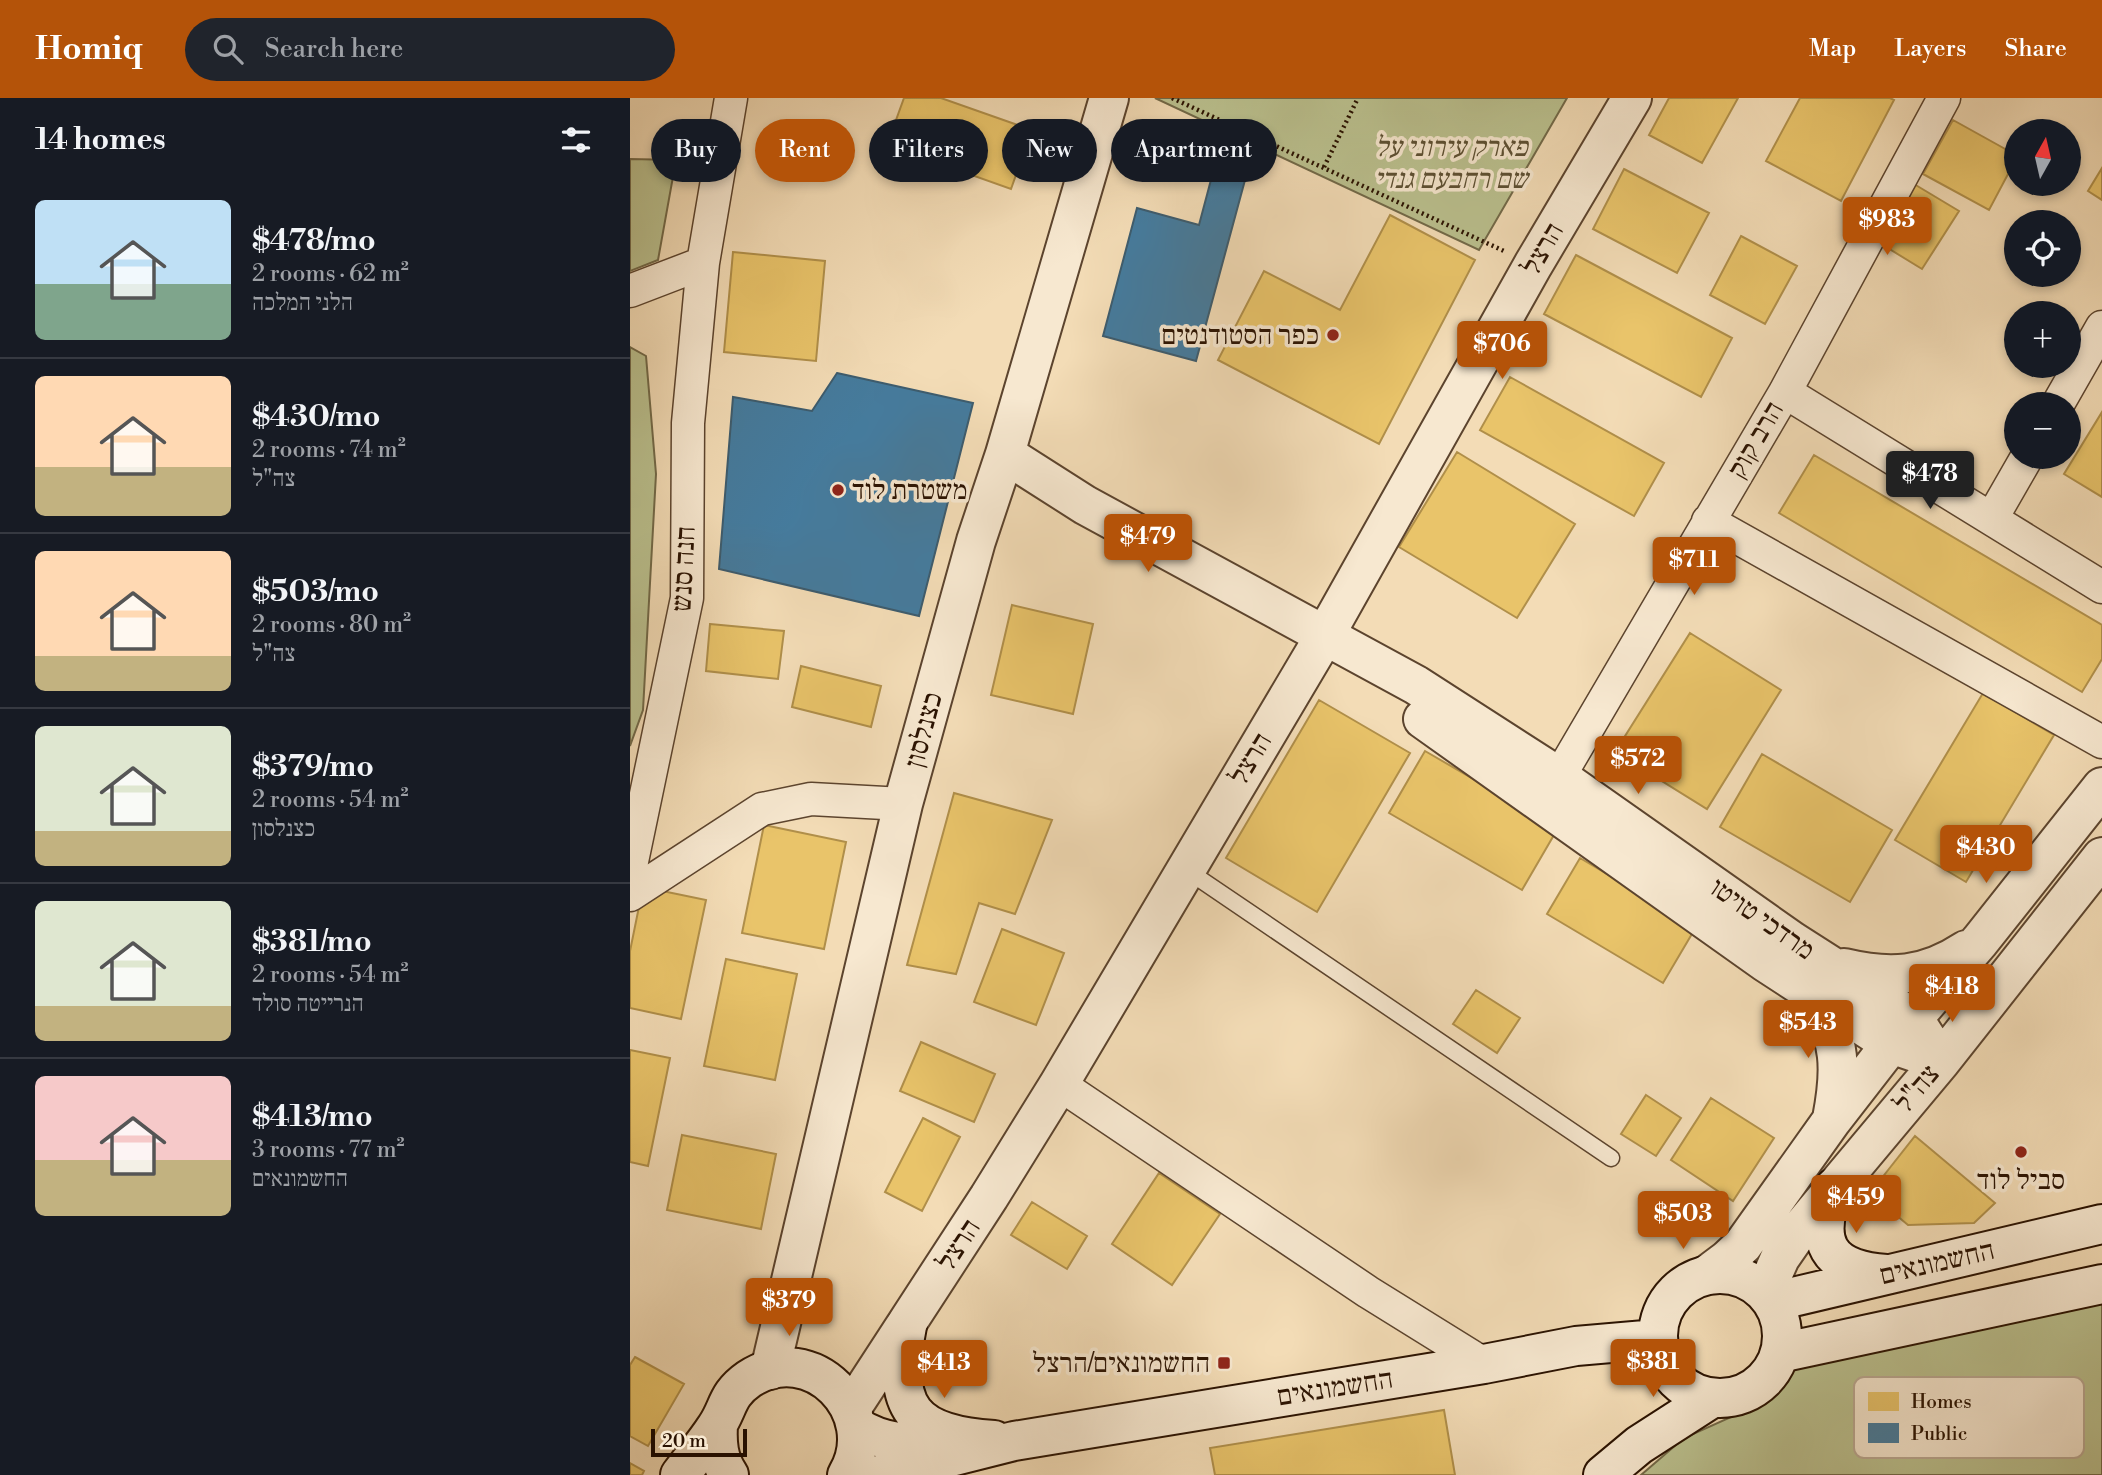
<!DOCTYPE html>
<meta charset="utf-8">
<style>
body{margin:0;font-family:"Libre Bodoni","Frank Ruhl Libre",serif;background:#20242c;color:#f1f3f6;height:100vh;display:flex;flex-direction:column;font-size:26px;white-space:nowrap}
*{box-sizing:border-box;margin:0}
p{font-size:23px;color:#9ea1a6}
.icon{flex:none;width:38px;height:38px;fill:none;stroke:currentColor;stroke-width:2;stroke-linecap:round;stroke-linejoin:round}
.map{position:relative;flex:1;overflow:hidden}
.side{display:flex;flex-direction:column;background:#171b24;width:630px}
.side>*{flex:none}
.banner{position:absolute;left:21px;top:21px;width:665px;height:63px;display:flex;gap:14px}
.needle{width:46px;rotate:8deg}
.controls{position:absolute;left:1374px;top:21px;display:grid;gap:14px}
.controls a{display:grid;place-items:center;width:77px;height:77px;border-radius:50%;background:#171b24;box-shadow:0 4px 10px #0003;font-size:35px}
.scale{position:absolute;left:21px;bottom:18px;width:96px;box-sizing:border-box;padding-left:7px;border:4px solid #2a1201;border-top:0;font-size:19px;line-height:24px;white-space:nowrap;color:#2a1201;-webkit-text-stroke:5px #f7e8d0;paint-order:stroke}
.price{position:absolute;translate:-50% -60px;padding:0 16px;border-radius:7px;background:#b45309;color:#fff;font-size:23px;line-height:46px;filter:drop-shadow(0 2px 4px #0008)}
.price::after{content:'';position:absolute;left:50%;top:42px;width:21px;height:16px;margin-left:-10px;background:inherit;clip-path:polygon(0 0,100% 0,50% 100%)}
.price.active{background:#222;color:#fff}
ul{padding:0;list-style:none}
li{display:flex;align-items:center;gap:21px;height:175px;padding:0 35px}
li+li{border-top:2px solid #363941}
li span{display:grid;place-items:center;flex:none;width:196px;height:140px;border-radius:10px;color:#555}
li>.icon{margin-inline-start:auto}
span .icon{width:84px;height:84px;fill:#fffc;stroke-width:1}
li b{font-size:30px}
h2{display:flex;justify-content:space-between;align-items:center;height:84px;padding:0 35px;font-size:30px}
.chip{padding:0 24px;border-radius:32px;background:#171b24;box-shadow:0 4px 10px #0003;font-size:24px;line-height:63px}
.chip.active{background:#b45309;color:#fff}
header{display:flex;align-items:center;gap:42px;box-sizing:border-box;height:98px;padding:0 35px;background:#b45309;color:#fff}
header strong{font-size:33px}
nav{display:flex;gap:38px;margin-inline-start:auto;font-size:24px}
.search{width:490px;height:63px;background:#20242c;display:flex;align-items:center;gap:18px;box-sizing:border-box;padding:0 24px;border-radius:38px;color:#9ea1a6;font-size:26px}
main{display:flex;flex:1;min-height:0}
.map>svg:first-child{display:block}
.green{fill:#bac08e;stroke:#726948;stroke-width:2}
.homes{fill:#e9c46a;stroke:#b08f4a;stroke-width:2}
.public{fill:#457b9d;stroke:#3d5c6e;stroke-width:2}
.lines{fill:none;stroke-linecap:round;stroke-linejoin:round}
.service-casing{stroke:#5c442e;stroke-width:19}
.minor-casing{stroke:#5c442e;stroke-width:35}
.tertiary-casing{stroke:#5c442e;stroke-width:42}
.secondary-casing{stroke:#2a1201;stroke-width:42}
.path{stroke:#2a1201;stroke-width:4.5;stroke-dasharray:2 3.5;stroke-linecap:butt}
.service{stroke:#f7e8d0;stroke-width:16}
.minor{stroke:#f7e8d0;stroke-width:32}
.tertiary{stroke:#f7e8d0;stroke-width:38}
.secondary{stroke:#f7e8d0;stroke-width:38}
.poi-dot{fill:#8f2418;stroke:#f7e8d0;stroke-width:2.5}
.labels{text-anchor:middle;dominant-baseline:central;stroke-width:7;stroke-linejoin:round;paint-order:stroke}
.park-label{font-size:28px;font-style:italic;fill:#5c4f32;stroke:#f7e8d0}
.street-label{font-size:28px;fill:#2a1201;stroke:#f7e8d0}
.poi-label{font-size:28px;fill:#2a1201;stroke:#f7e8d0;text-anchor:end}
.key{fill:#f7e8d0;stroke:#baa892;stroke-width:2}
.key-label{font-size:19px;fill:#2a1201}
</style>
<header>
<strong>Homiq</strong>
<div class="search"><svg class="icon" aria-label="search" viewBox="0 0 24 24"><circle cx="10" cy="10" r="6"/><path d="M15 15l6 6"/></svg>Search here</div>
<nav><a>Map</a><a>Layers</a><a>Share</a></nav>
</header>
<main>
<section class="side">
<h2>14 homes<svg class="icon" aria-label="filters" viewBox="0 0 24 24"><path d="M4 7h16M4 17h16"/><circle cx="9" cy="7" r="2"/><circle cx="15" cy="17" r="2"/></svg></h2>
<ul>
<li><span style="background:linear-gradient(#bfe0f5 60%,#7fa58c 0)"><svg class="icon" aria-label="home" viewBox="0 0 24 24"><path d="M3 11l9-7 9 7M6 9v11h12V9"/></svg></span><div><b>$478/mo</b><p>2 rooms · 62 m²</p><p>הלני המלכה</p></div></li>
<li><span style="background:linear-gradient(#ffd9b3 65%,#c2b280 0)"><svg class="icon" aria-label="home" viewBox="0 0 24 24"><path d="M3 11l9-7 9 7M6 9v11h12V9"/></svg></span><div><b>$430/mo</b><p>2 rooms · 74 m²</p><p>צה&quot;ל</p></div></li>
<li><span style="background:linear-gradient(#ffd9b3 75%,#c2b280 0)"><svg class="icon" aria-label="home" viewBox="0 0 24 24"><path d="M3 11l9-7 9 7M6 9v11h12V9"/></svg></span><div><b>$503/mo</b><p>2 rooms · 80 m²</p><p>צה&quot;ל</p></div></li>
<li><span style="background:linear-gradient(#dfe7d0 75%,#c2b280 0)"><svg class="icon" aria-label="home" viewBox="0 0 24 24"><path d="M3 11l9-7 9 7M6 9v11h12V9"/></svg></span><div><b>$379/mo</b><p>2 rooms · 54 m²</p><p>כצנלסון</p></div></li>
<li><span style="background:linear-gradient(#dfe7d0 75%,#c2b280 0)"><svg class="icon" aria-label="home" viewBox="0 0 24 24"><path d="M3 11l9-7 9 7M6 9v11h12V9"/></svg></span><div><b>$381/mo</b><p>2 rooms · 54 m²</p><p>הנרייטה סולד</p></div></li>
<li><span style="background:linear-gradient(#f6c9c9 60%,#c2b280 0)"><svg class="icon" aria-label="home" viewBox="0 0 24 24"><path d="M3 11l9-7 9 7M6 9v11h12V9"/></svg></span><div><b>$413/mo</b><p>3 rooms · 77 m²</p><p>החשמונאים</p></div></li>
</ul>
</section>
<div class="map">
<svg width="1472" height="1377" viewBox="0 0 1472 1377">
<rect width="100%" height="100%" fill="#f3dcb6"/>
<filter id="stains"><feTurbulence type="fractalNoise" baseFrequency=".00286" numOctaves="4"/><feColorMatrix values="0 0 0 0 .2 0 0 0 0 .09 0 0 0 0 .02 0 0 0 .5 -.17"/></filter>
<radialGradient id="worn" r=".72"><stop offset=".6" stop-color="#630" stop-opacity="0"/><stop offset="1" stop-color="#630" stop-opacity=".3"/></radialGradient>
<path class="green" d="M 525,0 L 937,0 L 849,152 Z
M 0,61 L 46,62 L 28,162 L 0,173 Z
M 0,249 L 16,258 L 26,376 L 13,612 L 0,648 Z
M 1472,1204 L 1472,1377 L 1011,1377 L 1054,1340 L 1119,1311 L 1160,1264 Z"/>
<path class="homes" d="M 274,0 L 311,0 L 402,32 L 381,91 L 257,47 Z
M 1039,0 L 1108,0 L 1072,65 L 1019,37 Z
M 1170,0 L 1260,0 L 1264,2 L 1211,103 L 1136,63 Z
M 1323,22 L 1386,57 L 1386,61 L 1359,112 L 1293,76 Z
M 1472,70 L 1472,102 L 1458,93 Z
M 994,71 L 1079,115 L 1047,175 L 963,131 Z
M 1284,86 L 1329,113 L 1292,171 L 1248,144 Z
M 760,117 L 845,162 L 749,346 L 588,262 L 634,173 L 710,212 Z
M 1111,138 L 1167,168 L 1135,226 L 1080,197 Z
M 103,154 L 195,163 L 186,263 L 94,254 Z
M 946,157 L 1102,240 L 1071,299 L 914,216 Z
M 880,279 L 1034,365 L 1004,418 L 850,332 Z
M 1472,314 L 1472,399 L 1434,376 Z
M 827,354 L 945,426 L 887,520 L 769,449 Z
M 1184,357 L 1472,527 L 1472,561 L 1452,594 L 1149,415 Z
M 382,507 L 463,526 L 443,616 L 361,597 Z
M 80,526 L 154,533 L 148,581 L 76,573 Z
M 1060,535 L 1151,592 L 1077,711 L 985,654 Z
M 171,568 L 251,588 L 241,629 L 162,609 Z
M 1353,595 L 1424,637 L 1336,784 L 1265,742 Z
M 689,602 L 780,655 L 687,814 L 596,760 Z
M 795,653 L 928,730 L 892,792 L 759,715 Z
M 1132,656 L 1262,732 L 1220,804 L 1090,729 Z
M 324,695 L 422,722 L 385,816 L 349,805 L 326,876 L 277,867 Z
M 134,727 L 216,744 L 194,851 L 112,835 Z
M 950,760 L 1066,829 L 1033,885 L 917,816 Z
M 13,789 L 76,802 L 51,921 L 0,910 L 0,853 Z
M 372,831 L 434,855 L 406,927 L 344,904 Z
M 96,861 L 167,876 L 145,982 L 74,968 Z
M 846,892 L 890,920 L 867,955 L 823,926 Z
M 291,944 L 365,976 L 344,1024 L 270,993 Z
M 0,952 L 40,960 L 18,1068 L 0,1064 Z
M 1016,997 L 1051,1020 L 1026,1058 L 991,1036 Z
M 1081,1000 L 1144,1040 L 1103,1103 L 1041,1062 Z
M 293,1020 L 330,1039 L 292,1113 L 255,1094 Z
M 52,1037 L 146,1056 L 131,1131 L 37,1112 Z
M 1285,1038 L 1365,1105 L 1344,1125 L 1278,1127 L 1240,1095 Z
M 529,1075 L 590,1116 L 542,1187 L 482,1146 Z
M 402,1104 L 457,1138 L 437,1171 L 381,1137 Z
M 5,1259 L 54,1286 L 18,1348 L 0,1338 L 0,1267 Z
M 814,1312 L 825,1377 L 585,1377 L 580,1350 Z
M 0,1365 L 14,1373 L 12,1377 L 0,1377 Z"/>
<path class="public" d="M 586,63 L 618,71 L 566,263 L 473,238 L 507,110 L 569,127 Z
M 207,275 L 343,305 L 289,518 L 89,471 L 103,299 L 182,313 Z"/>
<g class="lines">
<g class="service-casing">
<path id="service" d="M 555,771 L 981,1060"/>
</g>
<g class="minor-casing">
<path id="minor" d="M 0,193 L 73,165
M 1155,294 L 1472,489
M 1428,306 L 1472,229
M 1362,420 L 1397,359
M 1078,423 L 1472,644
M 929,679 L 1155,294 L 1314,0
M 0,773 L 57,500 L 58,325 L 73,165 L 101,0
M 0,797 L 132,711 L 181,701 L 273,706
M 429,986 L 738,1194 L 854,1266"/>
</g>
<g class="tertiary-casing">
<path id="tertiary" d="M 375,356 L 455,407 L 786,587 L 929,679 L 1162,843 L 1284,921 L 1311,963
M 793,621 L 1135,864 L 1261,946 L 1311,963
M 1214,870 C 1260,881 1295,879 1336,852
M 1187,898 C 1210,945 1212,969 1202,1021
M 1077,1177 L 1097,1162 L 1113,1147 L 1202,1022 L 1261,946 L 1350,843 L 1472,689
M 1135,1194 L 1150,1160 L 1168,1134 L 1311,963 L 1472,759
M 140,1272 L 273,706 L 346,443 L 375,356 L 479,0
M 221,1311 L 359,1099 L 429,986 L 694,539 L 903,167 L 1002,0"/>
</g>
<g class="secondary-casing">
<path id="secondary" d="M 1204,1090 C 1183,1144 1196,1171 1256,1176
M1028 1238a62 62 0 1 1 124 0a62 62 0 1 1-124 0Z
M 1142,1204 L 1472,1126
M 277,1228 C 261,1310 282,1337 364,1342
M 1150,1255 L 1472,1186
M 88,1327 C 87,1345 88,1361 99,1377
M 227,1329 C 259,1349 287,1345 323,1345
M 50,1377 C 62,1361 75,1346 86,1329 C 99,1310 96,1297 119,1281 C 181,1240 254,1314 217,1377
M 249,1377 L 384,1343 L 854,1266 L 946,1248 L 1027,1241
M 973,1377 L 1009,1347 L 1082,1300"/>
</g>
<path class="path" d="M 542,0 L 874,153
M 694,69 L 728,0"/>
<use href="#service" class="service"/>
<use href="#minor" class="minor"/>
<use href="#tertiary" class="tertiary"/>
<use href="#secondary" class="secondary"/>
</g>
<g class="poi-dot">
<circle cx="703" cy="237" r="7"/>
<circle cx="208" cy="392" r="7"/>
<circle cx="1391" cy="1054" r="7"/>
<rect x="587" y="1258" width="14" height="14" rx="3.5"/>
</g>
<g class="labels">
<g class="park-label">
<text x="821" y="49">פארק עירוני על<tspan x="821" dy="32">שם רחבעם גנדי</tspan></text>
</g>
<g class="street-label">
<text transform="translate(913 151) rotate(-60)">הרצל</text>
<text transform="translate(1126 342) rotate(-60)">הרב קוק</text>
<text transform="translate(54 471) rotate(-87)">חנה סנש</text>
<text transform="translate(294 632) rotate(-75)">כצנלסון</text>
<text transform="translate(621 661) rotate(-59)">הרצל</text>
<text transform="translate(1132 821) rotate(35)">מרדכי טויטו</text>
<text transform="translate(1287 991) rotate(-50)">צה"ל</text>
<text transform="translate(329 1147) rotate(-57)">הרצל</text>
<text transform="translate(1307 1165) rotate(-13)">החשמונאים</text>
<text transform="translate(705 1290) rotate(-9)">החשמונאים</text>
</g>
<g class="poi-label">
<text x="689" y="237">כפר הסטודנטים</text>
<text x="222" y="392" text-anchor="start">משטרת לוד</text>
<text x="1391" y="1082" text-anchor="middle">סביל לוד</text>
<text x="580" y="1265">החשמונאים/הרצל</text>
</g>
</g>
<rect x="1224" y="1279" width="230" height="81" rx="10" class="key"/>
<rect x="1238" y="1294" width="31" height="19" fill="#e9c46a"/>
<rect x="1238" y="1325" width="31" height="20" fill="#457b9d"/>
<g class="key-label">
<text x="1281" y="1310">Homes</text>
<text x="1281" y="1342">Public</text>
</g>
<rect width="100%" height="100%" filter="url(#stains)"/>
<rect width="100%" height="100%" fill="url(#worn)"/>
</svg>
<div class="controls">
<a><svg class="needle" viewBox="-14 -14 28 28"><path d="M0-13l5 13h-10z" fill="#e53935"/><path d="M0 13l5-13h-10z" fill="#9ea1a6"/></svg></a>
<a><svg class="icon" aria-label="locate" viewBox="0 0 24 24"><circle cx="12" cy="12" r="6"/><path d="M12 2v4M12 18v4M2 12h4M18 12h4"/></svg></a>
<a>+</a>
<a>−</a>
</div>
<div class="scale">20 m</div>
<b class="price" style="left:1257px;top:159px">$983</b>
<b class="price" style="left:872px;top:283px">$706</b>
<b class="price active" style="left:1300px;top:413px">$478</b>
<b class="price" style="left:518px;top:476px">$479</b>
<b class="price" style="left:1064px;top:499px">$711</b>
<b class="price" style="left:1008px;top:698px">$572</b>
<b class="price" style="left:1356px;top:787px">$430</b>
<b class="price" style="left:1322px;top:926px">$418</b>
<b class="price" style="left:1178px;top:962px">$543</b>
<b class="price" style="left:1226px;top:1137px">$459</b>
<b class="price" style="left:1053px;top:1153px">$503</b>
<b class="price" style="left:159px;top:1240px">$379</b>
<b class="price" style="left:1023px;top:1301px">$381</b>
<b class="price" style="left:314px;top:1302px">$413</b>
<div class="banner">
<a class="chip">Buy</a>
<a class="chip active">Rent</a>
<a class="chip">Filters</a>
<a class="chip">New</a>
<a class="chip">Apartment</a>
</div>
</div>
</main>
